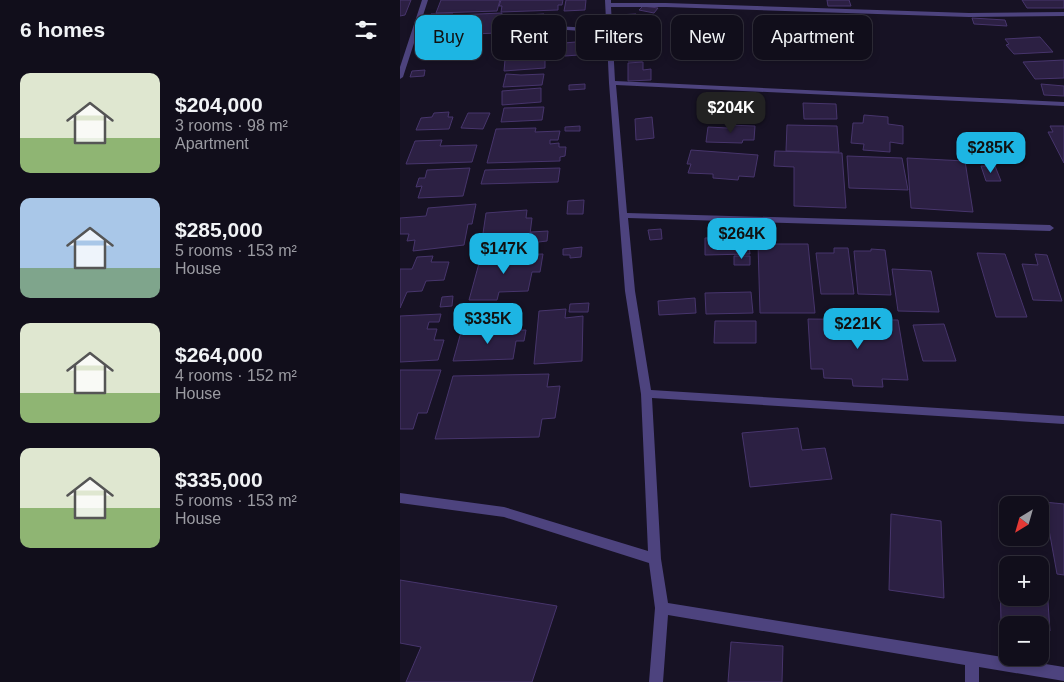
<!DOCTYPE html>
<meta charset="utf-8">
<style>
body{margin:0;font-family:Helvetica,sans-serif;background:#1e1c28;color:#f1f3f6;height:100vh;display:flex;flex-direction:column;font-size:19px;white-space:nowrap}
*{box-sizing:border-box;margin:0}
p{font-size:16px;color:#9c9ca3}
.icon{flex:none;width:28px;height:28px;fill:none;stroke:currentColor;stroke-width:2;stroke-linecap:round;stroke-linejoin:round}
.map{position:relative;flex:1;overflow:hidden}
.side{display:flex;flex-direction:column;background:#110e1b;width:400px}
.side>*{flex:none}
.banner{position:absolute;left:15px;top:15px;width:475px;height:45px;display:flex;gap:10px}
.needle{width:32px;rotate:217deg}
.buttons{position:absolute;left:599px;top:496px;display:grid;gap:10px}
.buttons a{display:grid;place-items:center;width:50px;height:50px;border-radius:10px;background:#110e1b;box-shadow:0 2px 8px #0003,0 0 0 1px #302e3a;font-size:25px}
.price{position:absolute;translate:-50% -42px;padding:0 11px;border-radius:10px;background:#1db5e3;color:#111;font-size:16px;line-height:32px;filter:drop-shadow(0 1px 2px #0008)}
.price::after{content:'';position:absolute;left:50%;top:30px;width:15px;height:11px;margin-left:-8px;background:inherit;clip-path:polygon(0 0,100% 0,50% 100%)}
.price.current{background:#222;color:#fff}
ul{padding:0;list-style:none}
li{display:flex;align-items:center;gap:15px;height:125px;padding:0 20px}
li span{display:grid;place-items:center;flex:none;width:140px;height:100px;border-radius:10px;color:#555}
li>.icon{margin-inline-start:auto}
span .icon{width:60px;height:60px;fill:#fffc;stroke-width:1}
li b{font-size:21px}
h2{display:flex;justify-content:space-between;align-items:center;height:60px;padding:0 20px;font-size:21px}
.chip{padding:0 18px;border-radius:10px;background:#110e1b;box-shadow:0 2px 8px #0003,0 0 0 1px #302e3a;font-size:18px;line-height:45px}
.chip.current{background:#1db5e3;color:#111}
main{display:flex;flex:1;min-height:0}
.map>svg:first-child{display:block}
.building{fill:#2c2043;stroke:#47356c}
.lines{fill:none;stroke-linecap:round;stroke-linejoin:round}
.service{fill:#4d437e;fill-rule:evenodd}
.minor{fill:#4d437e;fill-rule:evenodd}
</style>
<main>
<section class="side">
<h2>6 homes<svg class="icon" aria-label="filters" viewBox="0 0 24 24"><path d="M4 7h16M4 17h16"/><circle cx="9" cy="7" r="2"/><circle cx="15" cy="17" r="2"/></svg></h2>
<ul>
<li><span style="background:linear-gradient(#dfe7d0 65%,#8fb573 0)"><svg class="icon" aria-label="home" viewBox="0 0 24 24"><path d="M3 11l9-7 9 7M6 9v11h12V9"/></svg></span><div><b>$204,000</b><p>3 rooms · 98 m²</p><p>Apartment</p></div></li>
<li><span style="background:linear-gradient(#a9c7e8 70%,#7fa58c 0)"><svg class="icon" aria-label="home" viewBox="0 0 24 24"><path d="M3 11l9-7 9 7M6 9v11h12V9"/></svg></span><div><b>$285,000</b><p>5 rooms · 153 m²</p><p>House</p></div></li>
<li><span style="background:linear-gradient(#dfe7d0 70%,#8fb573 0)"><svg class="icon" aria-label="home" viewBox="0 0 24 24"><path d="M3 11l9-7 9 7M6 9v11h12V9"/></svg></span><div><b>$264,000</b><p>4 rooms · 152 m²</p><p>House</p></div></li>
<li><span style="background:linear-gradient(#dfe7d0 60%,#8fb573 0)"><svg class="icon" aria-label="home" viewBox="0 0 24 24"><path d="M3 11l9-7 9 7M6 9v11h12V9"/></svg></span><div><b>$335,000</b><p>5 rooms · 153 m²</p><p>House</p></div></li>
</ul>
</section>
<div class="map">
<svg width="664" height="682" viewBox="0 0 664 682">
<rect width="100%" height="100%" fill="#171224"/>
<path class="building" d="M 0,0 L 11,0 L 5,15 L 0,16 Z
M 41,0 L 100,0 L 97,11 L 36,13 Z
M 101,0 L 163,0 L 162,5 L 158,5 L 158,10 L 101,12 L 102,6 L 99,6 Z
M 166,0 L 186,0 L 185,10 L 164,11 Z
M 427,0 L 449,0 L 451,6 L 428,6 Z
M 622,0 L 664,0 L 664,8 L 627,8 Z
M 243,6 L 258,8 L 254,13 L 239,10 Z
M 102,13 L 97,33 L 49,35 L 55,15 Z
M 31,14 L 53,14 L 49,26 L 26,27 Z
M 144,14 L 143,32 L 106,34 L 109,16 Z
M 236,14 L 237,26 L 240,26 L 241,36 L 222,37 L 221,27 L 218,27 L 217,15 Z
M 572,18 L 605,20 L 607,26 L 574,24 Z
M 229,37 L 241,37 L 243,51 L 225,52 L 225,47 L 230,47 Z
M 640,37 L 653,52 L 614,54 L 606,45 L 609,44 L 605,39 Z
M 199,40 L 200,49 L 192,50 L 192,54 L 165,56 L 164,43 Z
M 229,53 L 243,53 L 242,61 L 228,61 Z
M 145,58 L 145,68 L 104,71 L 105,60 Z
M 664,60 L 664,78 L 635,79 L 623,62 Z
M 243,62 L 243,70 L 251,69 L 251,80 L 228,81 L 228,63 Z
M 25,70 L 24,76 L 10,77 L 12,71 Z
M 106,74 L 121,75 L 144,74 L 142,85 L 103,87 Z
M 185,84 L 185,89 L 169,90 L 169,85 Z
M 641,84 L 664,86 L 664,96 L 644,95 Z
M 141,88 L 141,102 L 102,105 L 102,91 Z
M 403,103 L 436,104 L 437,119 L 404,119 Z
M 144,107 L 142,120 L 101,122 L 104,108 Z
M 49,112 L 48,117 L 53,117 L 49,129 L 16,130 L 21,118 L 32,117 L 34,113 Z
M 68,113 L 90,113 L 83,129 L 61,128 Z
M 464,115 L 488,117 L 488,124 L 503,126 L 503,144 L 490,142 L 490,152 L 463,150 L 464,144 L 451,143 L 453,123 L 463,123 Z
M 252,117 L 254,138 L 236,140 L 235,119 Z
M 328,125 L 355,126 L 354,140 L 343,140 L 342,143 L 306,142 L 308,127 L 328,128 Z
M 387,125 L 437,126 L 439,152 L 386,151 Z
M 180,126 L 180,131 L 165,131 L 165,127 Z
M 650,126 L 664,126 L 664,163 L 648,132 L 653,132 Z
M 136,128 L 135,132 L 160,131 L 158,140 L 150,140 L 150,144 L 159,143 L 159,147 L 166,147 L 165,156 L 160,157 L 160,161 L 87,163 L 96,129 Z
M 42,140 L 40,146 L 77,145 L 72,162 L 6,164 L 15,141 Z
M 291,150 L 358,155 L 354,177 L 339,176 L 338,180 L 313,178 L 313,174 L 288,173 L 291,164 L 287,164 Z
M 375,151 L 442,153 L 446,208 L 394,206 L 394,167 L 374,166 Z
M 447,156 L 502,158 L 508,190 L 449,188 Z
M 507,158 L 565,161 L 573,212 L 511,208 Z
M 581,166 L 595,166 L 601,181 L 586,181 Z
M 70,168 L 63,196 L 18,198 L 22,186 L 16,187 L 19,178 L 25,178 L 27,170 Z
M 160,168 L 158,182 L 81,184 L 85,170 Z
M 184,200 L 183,214 L 167,214 L 168,201 Z
M 76,204 L 72,224 L 68,224 L 64,245 L 13,251 L 15,240 L 7,241 L 9,234 L 0,234 L 0,218 L 26,216 L 28,208 Z
M 127,210 L 126,218 L 132,218 L 130,234 L 123,234 L 122,244 L 81,247 L 86,213 Z
M 261,229 L 262,239 L 250,240 L 248,230 Z
M 148,231 L 147,241 L 130,243 L 131,232 Z
M 348,237 L 350,254 L 305,255 L 305,238 Z
M 358,244 L 408,244 L 415,313 L 360,313 Z
M 182,247 L 181,257 L 170,258 L 170,255 L 163,255 L 163,249 Z
M 434,248 L 448,248 L 454,294 L 421,294 L 416,253 L 434,253 Z
M 471,249 L 485,250 L 491,295 L 458,294 L 454,251 L 471,251 Z
M 577,253 L 605,254 L 627,317 L 596,317 Z
M 143,254 L 140,272 L 132,272 L 128,291 L 99,292 L 97,300 L 69,300 L 81,256 Z
M 635,254 L 647,255 L 662,301 L 633,300 L 622,264 L 638,265 Z
M 33,256 L 31,262 L 49,262 L 44,280 L 26,281 L 22,291 L 7,292 L 0,308 L 0,269 L 12,269 L 17,257 Z
M 334,256 L 350,256 L 350,265 L 334,265 Z
M 492,269 L 531,271 L 539,312 L 498,311 Z
M 351,292 L 353,313 L 306,314 L 305,293 Z
M 53,296 L 52,306 L 40,307 L 42,297 Z
M 295,298 L 296,313 L 259,315 L 258,301 Z
M 189,303 L 188,312 L 169,312 L 170,304 Z
M 166,309 L 165,318 L 183,316 L 182,361 L 134,364 L 139,311 Z
M 41,314 L 39,322 L 29,322 L 27,329 L 37,329 L 34,340 L 44,340 L 38,360 L 0,362 L 0,316 Z
M 408,319 L 498,320 L 508,380 L 482,379 L 483,387 L 453,386 L 452,379 L 424,378 L 423,369 L 411,369 Z
M 315,321 L 356,321 L 356,343 L 314,343 Z
M 544,324 L 556,361 L 523,361 L 513,325 Z
M 126,330 L 124,341 L 116,341 L 113,359 L 53,361 L 61,332 Z
M 0,370 L 41,370 L 27,413 L 18,413 L 13,429 L 0,429 Z
M 149,374 L 147,387 L 160,386 L 155,418 L 142,419 L 139,437 L 35,439 L 53,376 Z
M 398,428 L 402,450 L 425,448 L 432,479 L 350,487 L 342,433 Z
M 644,502 L 664,504 L 664,575 L 657,574 Z
M 491,514 L 541,521 L 544,598 L 489,590 Z
M 600,579 L 608,580 L 608,598 L 640,598 L 640,587 L 647,588 L 650,631 L 640,629 L 640,625 L 621,625 L 601,621 Z
M 0,580 L 157,606 L 132,682 L 6,682 L 21,647 L 0,643 Z
M 331,642 L 383,646 L 382,682 L 328,682 Z"/>
<g class="lines">
<path class="service" d="M 155,26 L 209,29 L 212,31 L 209,33 L 153,29 L 152,28 Z"/>
<path class="minor" d="M 22,0 L 28,0 L 3,77 L 0,79 L 0,67 Z
M 205,0 L 211,0 L 211,3 L 266,3 L 569,13 L 664,12 L 664,16 L 569,17 L 266,7 L 211,7 L 215,81 L 664,102 L 664,106 L 216,85 L 227,213 L 650,225 L 654,228 L 650,231 L 228,218 L 235,291 L 251,390 L 664,416 L 664,424 L 252,398 L 261,559 L 268,603 L 664,667 L 664,681 L 579,667 L 579,682 L 565,682 L 565,665 L 268,615 L 263,682 L 249,682 L 255,608 L 249,563 L 104,517 L 0,503 L 0,493 L 104,507 L 248,551 L 241,394 L 225,291 L 209,83 Z"/>
</g>
</svg>
<div class="buttons">
<a><svg class="needle" viewBox="-14 -14 28 28"><path d="M0-13l5 13h-10z" fill="#e53935"/><path d="M0 13l5-13h-10z" fill="#9c9ca3"/></svg></a>
<a>+</a>
<a>−</a>
</div>
<b class="price current" style="left:331px;top:134px">$204K</b>
<b class="price" style="left:591px;top:174px">$285K</b>
<b class="price" style="left:342px;top:260px">$264K</b>
<b class="price" style="left:104px;top:275px">$147K</b>
<b class="price" style="left:88px;top:345px">$335K</b>
<b class="price" style="left:458px;top:350px">$221K</b>
<div class="banner">
<a class="chip current">Buy</a>
<a class="chip">Rent</a>
<a class="chip">Filters</a>
<a class="chip">New</a>
<a class="chip">Apartment</a>
</div>
</div>
</main>
